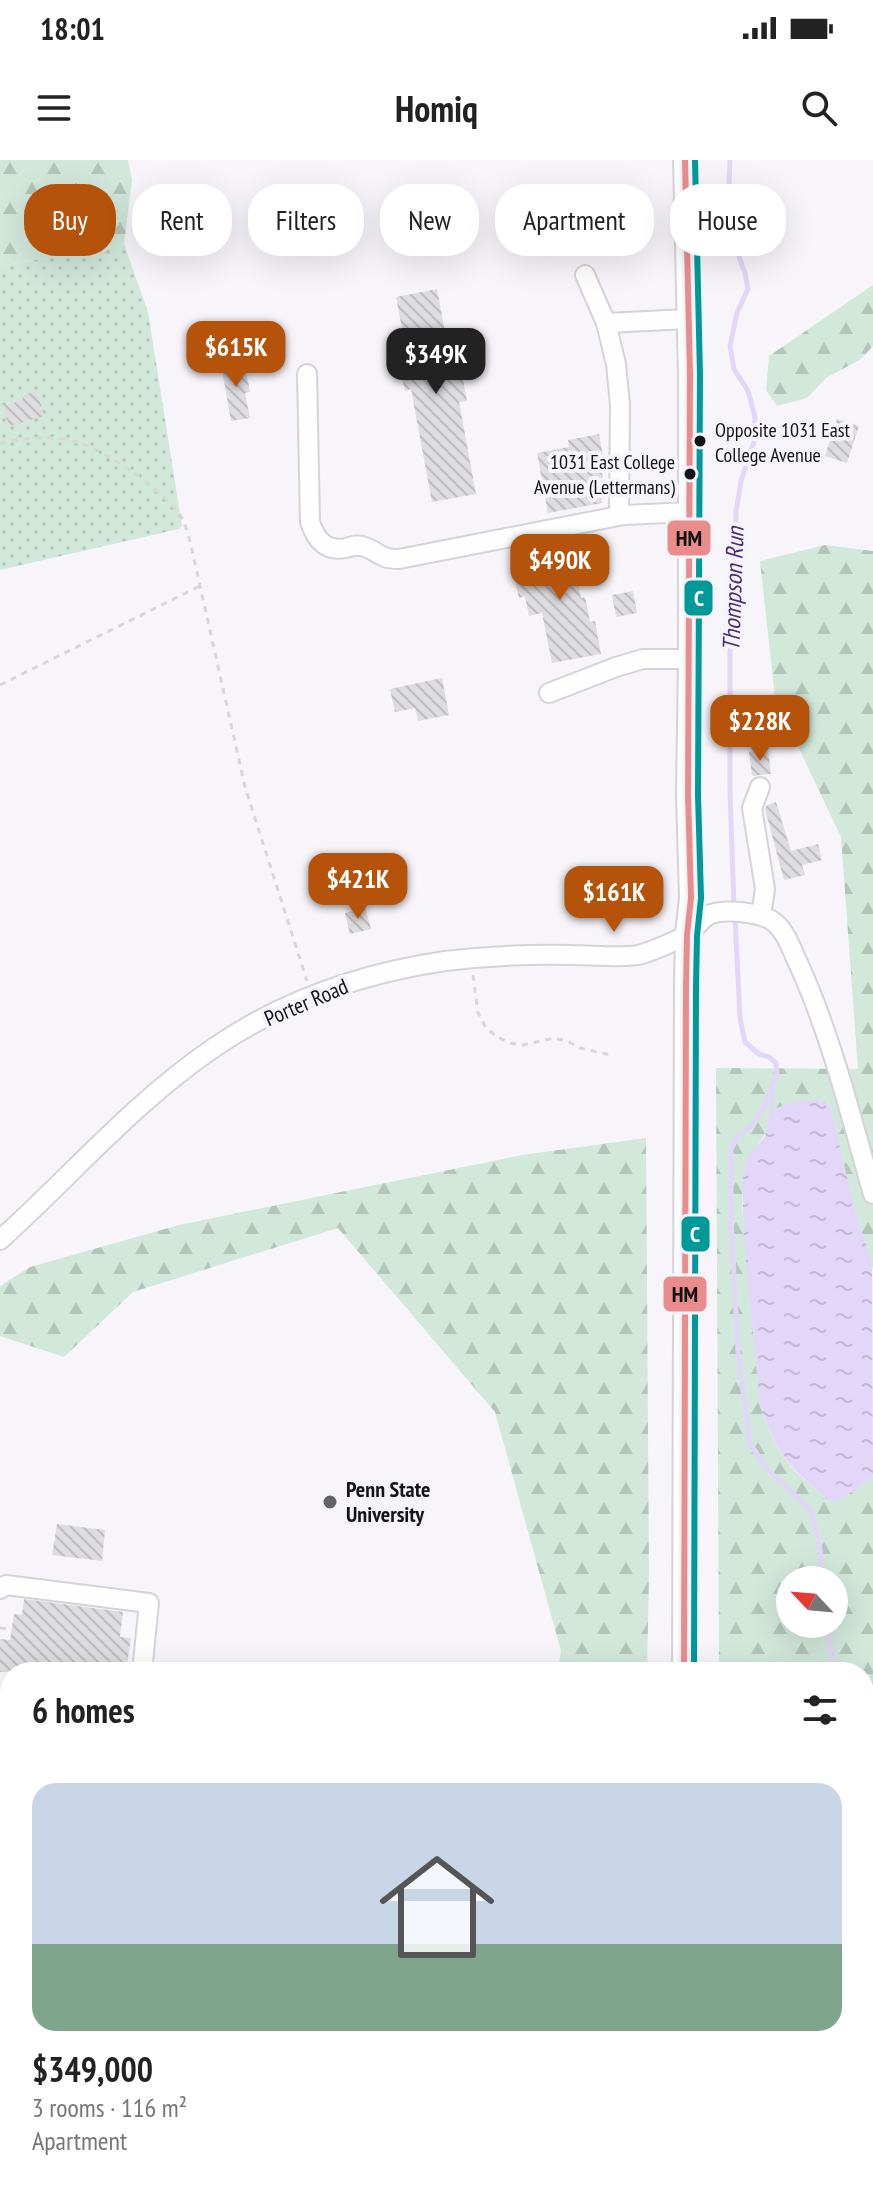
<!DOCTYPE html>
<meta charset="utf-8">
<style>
body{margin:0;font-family:"PT Sans Narrow",sans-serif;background:#f2f2f2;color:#222;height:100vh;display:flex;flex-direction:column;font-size:30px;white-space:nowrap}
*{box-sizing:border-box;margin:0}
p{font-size:26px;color:#767676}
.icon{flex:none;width:44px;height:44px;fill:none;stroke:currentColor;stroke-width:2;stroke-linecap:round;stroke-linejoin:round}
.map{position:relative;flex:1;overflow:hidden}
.sheet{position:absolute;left:0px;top:1502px;width:874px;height:538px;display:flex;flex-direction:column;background:#fff;border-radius:32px 32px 0 0;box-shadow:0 8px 32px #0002}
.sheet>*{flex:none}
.banner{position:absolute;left:24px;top:24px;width:826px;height:72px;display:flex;gap:16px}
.needle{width:52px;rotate:296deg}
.buttons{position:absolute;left:776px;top:1406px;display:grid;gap:16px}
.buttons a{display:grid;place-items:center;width:72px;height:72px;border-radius:50%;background:#fff;box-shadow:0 8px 32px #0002;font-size:40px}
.price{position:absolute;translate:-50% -68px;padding:0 18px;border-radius:16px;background:#b45309;color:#fff;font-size:26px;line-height:52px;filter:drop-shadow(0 2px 4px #0008)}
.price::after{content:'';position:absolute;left:50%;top:48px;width:24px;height:18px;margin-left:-12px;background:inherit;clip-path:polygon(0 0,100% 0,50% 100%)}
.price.selected{background:#222;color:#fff}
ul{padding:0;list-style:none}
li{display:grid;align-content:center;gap:16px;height:424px;padding:0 32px}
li+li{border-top:2px solid #e0e0e0}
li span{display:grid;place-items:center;height:248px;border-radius:24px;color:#555}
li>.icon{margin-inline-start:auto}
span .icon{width:144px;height:144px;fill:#fffc;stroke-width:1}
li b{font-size:34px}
h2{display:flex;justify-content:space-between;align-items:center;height:96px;padding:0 32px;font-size:34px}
.chip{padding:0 28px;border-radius:32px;background:#fff;box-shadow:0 8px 32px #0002;font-size:28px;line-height:72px}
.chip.selected{background:#b45309;color:#fff}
.status{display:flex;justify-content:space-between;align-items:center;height:56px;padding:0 40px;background:#fff;direction:ltr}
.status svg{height:22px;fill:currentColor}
header{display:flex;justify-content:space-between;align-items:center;height:104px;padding:0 32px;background:#fff;font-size:36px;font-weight:800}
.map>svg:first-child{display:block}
.grass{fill:url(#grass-dots)}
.forest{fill:url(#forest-firs);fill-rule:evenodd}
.water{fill:url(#water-ripples)}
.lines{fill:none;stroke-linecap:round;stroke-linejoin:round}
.stream{stroke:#e3d7f9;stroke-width:5}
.building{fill:url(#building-back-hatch)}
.minor-casing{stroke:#d5d3d7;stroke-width:22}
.major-casing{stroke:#d5d3d7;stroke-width:26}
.path{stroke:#d8d7d8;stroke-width:3;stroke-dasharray:6 6;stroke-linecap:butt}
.minor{stroke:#fefefe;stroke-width:18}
.major{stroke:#fefefe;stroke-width:22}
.bus-1-casing{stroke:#f6f4fb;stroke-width:12}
.bus-2-casing{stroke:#f6f4fb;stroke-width:12}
.bus-1{stroke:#e88c8c;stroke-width:6}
.bus-2{stroke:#099;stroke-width:6}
.bus-dot{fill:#141315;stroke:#f6f4fb;stroke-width:3}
.poi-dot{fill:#636265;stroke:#f6f4fb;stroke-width:3}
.labels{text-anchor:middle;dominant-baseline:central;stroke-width:8;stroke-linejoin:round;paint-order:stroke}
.bus-label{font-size:20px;fill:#141315;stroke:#f6f4fb;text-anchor:start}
.street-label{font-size:22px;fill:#141315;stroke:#f6f4fb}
.poi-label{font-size:22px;font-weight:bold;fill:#141315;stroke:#f6f4fb;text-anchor:start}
.water-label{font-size:24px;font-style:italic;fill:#4a2e71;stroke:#f6f4fb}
.line-badge{stroke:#f6f4fb;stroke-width:3}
.badge-label{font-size:22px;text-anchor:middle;font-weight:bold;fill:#fff}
.pale-badge-label{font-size:22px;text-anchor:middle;font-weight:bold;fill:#111}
</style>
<div class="status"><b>18:01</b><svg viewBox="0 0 49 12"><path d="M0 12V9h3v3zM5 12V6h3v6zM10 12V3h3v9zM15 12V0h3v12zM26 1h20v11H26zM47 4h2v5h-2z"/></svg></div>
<header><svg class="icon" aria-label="menu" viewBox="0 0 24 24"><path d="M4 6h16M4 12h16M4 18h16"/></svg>Homiq<svg class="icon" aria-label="search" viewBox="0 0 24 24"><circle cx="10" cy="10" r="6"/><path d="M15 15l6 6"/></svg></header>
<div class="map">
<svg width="873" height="2039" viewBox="0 0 873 2039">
<defs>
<pattern id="grass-dots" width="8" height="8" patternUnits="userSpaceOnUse" patternTransform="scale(2)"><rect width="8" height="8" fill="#d2e8db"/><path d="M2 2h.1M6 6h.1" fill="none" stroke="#b3c6bb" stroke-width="1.8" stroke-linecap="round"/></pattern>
<pattern id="forest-firs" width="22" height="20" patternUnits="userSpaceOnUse" patternTransform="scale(2)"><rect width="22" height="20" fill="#d2e8db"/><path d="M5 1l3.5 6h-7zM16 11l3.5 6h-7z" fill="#b3c6bb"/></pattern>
<pattern id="water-ripples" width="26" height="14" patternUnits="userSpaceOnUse" patternTransform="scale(2)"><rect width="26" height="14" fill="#e3d7f9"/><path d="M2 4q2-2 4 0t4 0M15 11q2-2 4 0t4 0" fill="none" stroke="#c2b8d5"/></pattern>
<pattern id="building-back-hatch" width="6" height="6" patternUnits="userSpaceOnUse" patternTransform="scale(2)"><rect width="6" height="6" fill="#dddcdf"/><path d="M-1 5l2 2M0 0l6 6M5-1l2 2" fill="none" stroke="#bdbcbe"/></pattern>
</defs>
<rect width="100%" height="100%" fill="#f7f5fa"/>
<path class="grass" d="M 124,84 L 148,152 L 182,366 L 179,369 L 0,410 L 0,106 Z"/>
<path class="forest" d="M 0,0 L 128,0 L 132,20 L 124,84 L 0,106 Z
M 873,125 L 873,186 L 861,199 L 826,218 L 807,238 L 777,246 L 766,230 L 769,196 Z
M 825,385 L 873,391 L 873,1110 L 854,1046 L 768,960 C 766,980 762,975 755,989 C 747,1007 742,1025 742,1045 L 760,1246 C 768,1270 778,1293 796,1312 C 807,1322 819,1331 829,1342 L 873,1315 L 873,2039 L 726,2039 L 726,2030 L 864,2030 L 864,1512 L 719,1512 L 716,908 L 858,909 L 841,677 L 775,538 L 760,401 ZM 790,1420 L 834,1420 L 834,1464 L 790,1464 Z
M 646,978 L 649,1416 L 647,1512 L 557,1512 L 561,1491 L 495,1252 L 338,1068 L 133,1132 L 64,1197 L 0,1176 L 0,1126 L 30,1107 L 179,1065 L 522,995 Z"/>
<path class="water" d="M 803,940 L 818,940 L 830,946 L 854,1046 L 872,1104 L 873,1315 C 861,1326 845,1340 829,1342 C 819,1331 807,1322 797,1312 C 778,1293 768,1270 760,1246 L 744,1080 L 742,1025 L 745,1003 L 757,985 L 765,977 L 768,960 L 773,949 Z"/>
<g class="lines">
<path class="stream" d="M 730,0 L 728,48 L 732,78 L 745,113 L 748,129 L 737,153 L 730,186 L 734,209 L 748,231 L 755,257 L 754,282 L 741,321 L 736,352 L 730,473 L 730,630 L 734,747
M 735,757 L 740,858 L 745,882 L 759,894 L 769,897 L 776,903 L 777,916 L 771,927 L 773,949
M 771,929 L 762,951 L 752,966 L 737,977 L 731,990 L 731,1057 L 738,1192 L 750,1284 L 769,1311 L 812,1351 L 821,1395 L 820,1420
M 826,1464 L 835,1512
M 864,1545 L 873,1550"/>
</g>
<path class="building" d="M 437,129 L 449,194 L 458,193 L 467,241 L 459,242 L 476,334 L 432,342 L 411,229 L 405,231 L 401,213 L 410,211 L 396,137 Z
M 244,200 L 250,232 L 245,233 L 250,258 L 231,261 L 221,204 Z
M 37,231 L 44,256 L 9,266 L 3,246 L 23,240 L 22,236 Z
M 837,259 L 859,266 L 847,303 L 825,296 Z
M 599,274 L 604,303 L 600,304 L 603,318 L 598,319 L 602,343 L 548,353 L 537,293 L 569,287 L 568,280 Z
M 569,378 L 581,438 L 585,437 L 590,462 L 595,461 L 601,494 L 552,503 L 542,453 L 529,456 L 525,436 L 519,438 L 515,421 L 535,417 L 529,386 Z
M 633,431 L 637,453 L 616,457 L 612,435 Z
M 442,518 L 449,555 L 418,561 L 415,548 L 395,552 L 390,529 Z
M 768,590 L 771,614 L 752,616 L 749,592 Z
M 776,642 L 791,691 L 818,684 L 822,700 L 802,705 L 805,715 L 784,720 L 765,649 L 766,646 Z
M 365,747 L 371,769 L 350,774 L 345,753 Z
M 57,1364 L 105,1370 L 102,1401 L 52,1395 Z
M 24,1439 L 123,1452 L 120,1477 L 131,1478 L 126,1512 L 0,1512 L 0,1479 L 10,1480 L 14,1454 L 22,1455 Z"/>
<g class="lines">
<g class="minor-casing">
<path id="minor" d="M 585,115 L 606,163
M 307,214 L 310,362 C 316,380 326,392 346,388 C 353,386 358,384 365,387 C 381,393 379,399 399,399 L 624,355 L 689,352
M 619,356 L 620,245 L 616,204 L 606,163 L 688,159
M 549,533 L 616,507 L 643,499 L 690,499
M 760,627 L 752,648 L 765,729 L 761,755
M 0,1080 C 71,1016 135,941 215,887 C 284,840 364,813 445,801 C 487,796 530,794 572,795 C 591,795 621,798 638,795 C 648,793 681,779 688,774 C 696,769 702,757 711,754 C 726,749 763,752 775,763 C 787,773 792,791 799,805 C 832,878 851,957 873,1034
M 0,1429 L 6,1425 L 149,1443 L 142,1512
M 0,1650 L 10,1651
M 0,2009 L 10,2011
M 82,2039 L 83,2030"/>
</g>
<g class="major-casing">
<path id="major" d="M 684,1512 L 686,827 L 687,775 L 691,738 L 688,635 L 690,499 L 690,215 L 685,0
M 683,2039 L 683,2030"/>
</g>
<path class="path" d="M 0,283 C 21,279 42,276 63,279 C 99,284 154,324 178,352 C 184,359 187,372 190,381 L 245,627 L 307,821
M 0,525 L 200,426
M 473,815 L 478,853 L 486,868 L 496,876 L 509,883 L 523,885 L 554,878 L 567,881 L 580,888 L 610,895
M 0,1468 L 12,1469
M 0,1541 L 2,1534 L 4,1534
M 0,1561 L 10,1563
M 3,1706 L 8,1666
M 0,1737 L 3,1737 L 4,1726"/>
<use href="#minor" class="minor"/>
<use href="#major" class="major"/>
<g class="bus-1-casing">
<path id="bus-1" d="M 684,1512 L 686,827 L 687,775 L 691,738 L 688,635 L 690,215 L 685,0"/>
</g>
<g class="bus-2-casing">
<path id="bus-2" d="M 694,1512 L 696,827 L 697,776 L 701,738 L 698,635 L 700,215 L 695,0"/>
</g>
<use href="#bus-1" class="bus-1"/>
<use href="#bus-2" class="bus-2"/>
</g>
<g class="bus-dot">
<circle cx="700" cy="281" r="7"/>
<circle cx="690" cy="314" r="7"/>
</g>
<circle class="poi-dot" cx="330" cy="1342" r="8"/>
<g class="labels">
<g class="bus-label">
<text x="715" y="270">Opposite 1031 East<tspan x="715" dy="25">College Avenue</tspan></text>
<text x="675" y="302" text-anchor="end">1031 East College<tspan x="675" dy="25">Avenue (Lettermans)</tspan></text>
</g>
<g class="street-label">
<text transform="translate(306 842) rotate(-23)">Porter Road</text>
</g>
<g class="poi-label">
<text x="346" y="1329">Penn State<tspan x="346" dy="25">University</tspan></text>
</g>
<g class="water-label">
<text transform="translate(733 429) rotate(-88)">Thompson Run</text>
</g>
</g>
<g class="line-badge">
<rect x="666" y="359" width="46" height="38" rx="8" fill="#e88c8c"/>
<rect x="683" y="419" width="31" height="38" rx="8" fill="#099"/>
<rect x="680" y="1055" width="31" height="38" rx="8" fill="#099"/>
<rect x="662" y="1115" width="46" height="38" rx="8" fill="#e88c8c"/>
</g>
<g class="badge-label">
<text x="699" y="446">C</text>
<text x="695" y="1082">C</text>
</g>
<g class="pale-badge-label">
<text x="689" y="386">HM</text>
<text x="685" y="1142">HM</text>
</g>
</svg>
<div class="buttons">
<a><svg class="needle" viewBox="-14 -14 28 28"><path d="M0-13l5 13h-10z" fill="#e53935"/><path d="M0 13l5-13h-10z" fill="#767676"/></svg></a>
</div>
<b class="price" style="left:236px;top:229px">$615K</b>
<b class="price selected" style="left:436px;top:236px">$349K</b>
<b class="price" style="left:560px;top:442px">$490K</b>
<b class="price" style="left:760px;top:603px">$228K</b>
<b class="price" style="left:358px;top:761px">$421K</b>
<b class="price" style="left:614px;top:774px">$161K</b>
<div class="banner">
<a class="chip selected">Buy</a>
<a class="chip">Rent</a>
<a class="chip">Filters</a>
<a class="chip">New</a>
<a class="chip">Apartment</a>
<a class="chip">House</a>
</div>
<section class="sheet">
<h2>6 homes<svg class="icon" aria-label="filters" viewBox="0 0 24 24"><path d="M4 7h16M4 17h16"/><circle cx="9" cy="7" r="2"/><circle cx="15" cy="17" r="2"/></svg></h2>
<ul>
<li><span style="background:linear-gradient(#c9d6e8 65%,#7fa58c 0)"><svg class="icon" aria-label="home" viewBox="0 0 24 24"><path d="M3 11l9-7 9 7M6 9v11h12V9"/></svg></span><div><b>$349,000</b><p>3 rooms · 116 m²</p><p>Apartment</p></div></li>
</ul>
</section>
</div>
